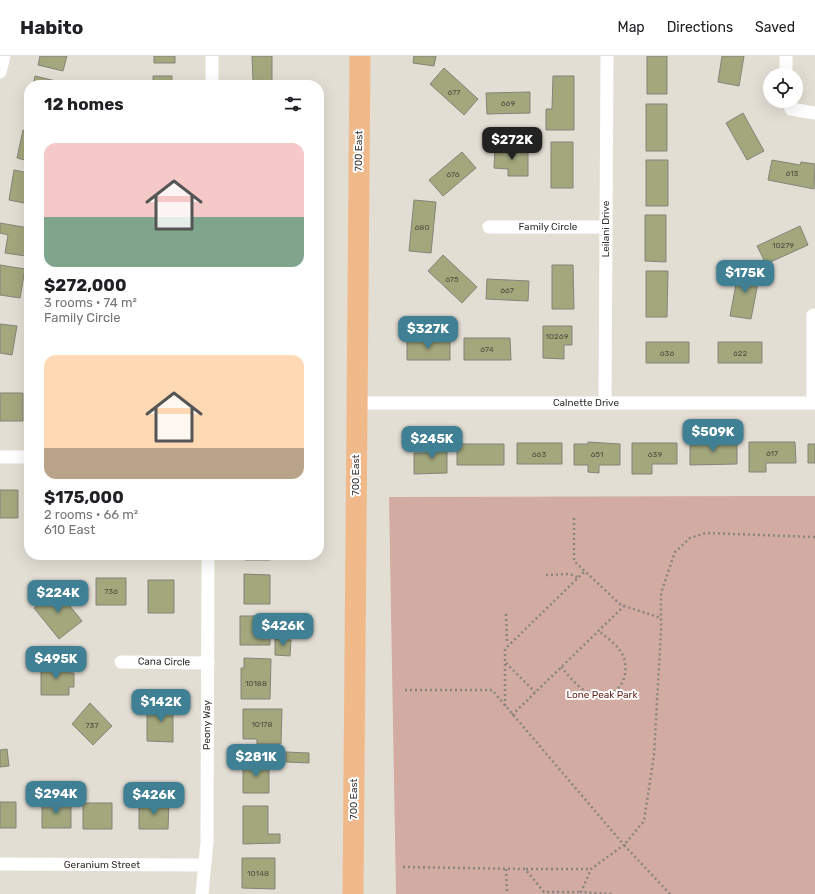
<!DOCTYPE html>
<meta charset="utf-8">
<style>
body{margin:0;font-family:Rubik,sans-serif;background:#f6f6f6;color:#202124;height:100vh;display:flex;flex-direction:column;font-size:15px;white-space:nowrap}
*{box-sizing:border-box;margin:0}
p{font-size:13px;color:#757577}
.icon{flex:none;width:22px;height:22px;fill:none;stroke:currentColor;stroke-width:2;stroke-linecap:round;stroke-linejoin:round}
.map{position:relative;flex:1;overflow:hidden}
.side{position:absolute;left:24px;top:24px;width:300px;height:480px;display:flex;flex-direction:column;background:#fff;border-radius:16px;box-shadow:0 4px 16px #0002}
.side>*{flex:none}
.controls{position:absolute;left:763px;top:12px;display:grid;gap:8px}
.controls a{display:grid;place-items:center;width:40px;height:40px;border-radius:50%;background:#fff;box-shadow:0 4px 16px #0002;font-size:20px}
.price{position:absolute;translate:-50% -34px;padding:0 9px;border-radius:8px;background:#408094;color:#fff;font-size:13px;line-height:26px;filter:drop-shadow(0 1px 2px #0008)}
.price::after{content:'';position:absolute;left:50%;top:24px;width:12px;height:9px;margin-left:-6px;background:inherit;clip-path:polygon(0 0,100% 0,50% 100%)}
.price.on{background:#222;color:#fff}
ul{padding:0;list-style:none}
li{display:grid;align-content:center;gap:8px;height:212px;padding:0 20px}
li span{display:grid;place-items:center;height:124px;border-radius:12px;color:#555}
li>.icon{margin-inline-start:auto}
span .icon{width:72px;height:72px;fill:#fffc;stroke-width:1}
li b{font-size:17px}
h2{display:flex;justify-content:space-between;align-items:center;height:48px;padding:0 20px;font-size:17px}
header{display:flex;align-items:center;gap:24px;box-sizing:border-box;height:56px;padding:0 20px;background:#fff;border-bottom:1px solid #e0e0e0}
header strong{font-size:19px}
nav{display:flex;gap:22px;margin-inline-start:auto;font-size:14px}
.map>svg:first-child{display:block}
.green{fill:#d2aba3}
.building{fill:#a3a77c;stroke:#83847a}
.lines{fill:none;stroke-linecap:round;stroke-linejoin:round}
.path{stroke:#89867f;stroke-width:2.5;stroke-dasharray:2 3;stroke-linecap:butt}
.street{stroke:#fff;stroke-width:13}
.primary{stroke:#f0b989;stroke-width:21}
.labels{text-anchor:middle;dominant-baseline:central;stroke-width:4;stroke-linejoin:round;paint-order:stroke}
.number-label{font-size:8px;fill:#504f42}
.street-label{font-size:10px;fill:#34322e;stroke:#fff}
.park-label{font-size:10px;fill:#662a20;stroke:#fff}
</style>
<header>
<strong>Habito</strong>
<nav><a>Map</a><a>Directions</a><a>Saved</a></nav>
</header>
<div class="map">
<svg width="815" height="838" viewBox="0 0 815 838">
<rect width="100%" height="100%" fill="#e3ded4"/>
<path class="green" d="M 815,440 L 815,838 L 396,838 L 389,441 Z"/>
<path class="building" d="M 40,0 L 67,0 L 63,15 L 38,9 Z
M 154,0 L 175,0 L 175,7 L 154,7 Z
M 252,0 L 272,0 L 272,26 L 253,25 Z
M 414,0 L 436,0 L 434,10 L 413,7 Z
M 647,0 L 667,0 L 667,38 L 647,38 Z
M 722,0 L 744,0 L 739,30 L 718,26 Z
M 444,12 L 478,43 L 464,59 L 430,28 Z
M 35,20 L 60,26 L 59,29 L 33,29 Z
M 153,20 L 172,20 L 172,29 L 153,29 Z
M 553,20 L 574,20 L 574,74 L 546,74 L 546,53 L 552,53 Z
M 530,36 L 530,57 L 487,58 L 486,37 Z
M 646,48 L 667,48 L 667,95 L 646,95 Z
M 743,57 L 764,95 L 747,104 L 726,67 Z
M 23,74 L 29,76 L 29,105 L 17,102 Z
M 551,86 L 573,86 L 573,132 L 551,132 Z
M 495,92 L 528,92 L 528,120 L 508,120 L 508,113 L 494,112 Z
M 462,96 L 476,112 L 443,140 L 429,124 Z
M 646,104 L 668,104 L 668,150 L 646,150 Z
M 772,104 L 800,109 L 801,106 L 815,108 L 814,133 L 768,124 Z
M 14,114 L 29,117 L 29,148 L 9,144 Z
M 414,144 L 436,146 L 431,197 L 409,195 Z
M 645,159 L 666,159 L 666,206 L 645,205 Z
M 0,167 L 29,172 L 26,200 L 5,197 L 8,179 L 0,177 Z
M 800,170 L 808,189 L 766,208 L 757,190 Z
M 443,199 L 477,231 L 462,247 L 428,215 Z
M 0,209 L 25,213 L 20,242 L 0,239 Z
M 552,209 L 573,209 L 574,253 L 552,253 Z
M 739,212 L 760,216 L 751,263 L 730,260 Z
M 646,215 L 668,215 L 667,261 L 646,261 Z
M 487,223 L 529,225 L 528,245 L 486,243 Z
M 0,268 L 17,270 L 12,299 L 0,297 Z
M 543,270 L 572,270 L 572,289 L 564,289 L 564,303 L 543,302 Z
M 464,282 L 510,282 L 511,304 L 464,304 Z
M 407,283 L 450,283 L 450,304 L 407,304 Z
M 646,286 L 689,286 L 689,307 L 646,307 Z
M 718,286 L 762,286 L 762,307 L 718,307 Z
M 0,337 L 23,337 L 23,365 L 0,365 Z
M 704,382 L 719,382 L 719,388 L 737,387 L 737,408 L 690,409 L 690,388 L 705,388 Z
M 588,386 L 620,388 L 620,409 L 599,409 L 599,417 L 588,416 L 588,409 L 574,409 L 574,388 L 588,388 Z
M 749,386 L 795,386 L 796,407 L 766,407 L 766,416 L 749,416 Z
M 517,387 L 562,387 L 562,408 L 517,408 Z
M 632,387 L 677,387 L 677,408 L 652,408 L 652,418 L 632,418 Z
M 447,388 L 447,417 L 414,418 L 414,397 L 427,397 L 427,389 Z
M 457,388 L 504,388 L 504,409 L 457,409 Z
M 808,388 L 815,388 L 815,407 L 808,407 Z
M 0,434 L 18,434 L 18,462 L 0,462 Z
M 245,499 L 270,499 L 270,504 L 245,504 Z
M 244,518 L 270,519 L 270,548 L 244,548 Z
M 96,522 L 126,522 L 126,549 L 96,549 Z
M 148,524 L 174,524 L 174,557 L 148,557 Z
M 56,533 L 82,565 L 59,583 L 34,552 Z
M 240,560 L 270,560 L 270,589 L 240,589 Z
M 275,583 L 291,584 L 290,600 L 275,599 Z
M 244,602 L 271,603 L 270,643 L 241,643 L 241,612 L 244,612 Z
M 41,610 L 69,610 L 69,617 L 74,617 L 74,631 L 69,631 L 69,639 L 41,639 Z
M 154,646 L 173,646 L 173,686 L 147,685 L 147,657 L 153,657 Z
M 90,647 L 112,670 L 93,689 L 72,668 Z
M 243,653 L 282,653 L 281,688 L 257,688 L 257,683 L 243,683 Z
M 7,693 L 9,710 L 0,711 L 0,694 Z
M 286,696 L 309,697 L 309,707 L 286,706 Z
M 243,708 L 269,708 L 269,737 L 243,737 Z
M 0,746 L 16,746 L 16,772 L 0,772 Z
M 42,746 L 71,746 L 71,772 L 42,772 Z
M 83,747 L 112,747 L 112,773 L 83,773 Z
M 139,747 L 169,747 L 168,773 L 139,773 Z
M 243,750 L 268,750 L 268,778 L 280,778 L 280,787 L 243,788 Z
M 242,802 L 275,802 L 275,833 L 242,832 Z"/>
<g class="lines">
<path class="path" d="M 574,462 L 574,505 L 621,549 L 661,562
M 546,519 L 570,518 L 579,522
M 506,558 L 507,586
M 506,607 L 535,636
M 561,611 C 570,621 580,635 594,639 C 620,645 633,616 621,596 C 616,588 606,581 599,575
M 405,634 L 492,634 L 624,789 L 591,813 L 581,836 L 612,838
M 505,650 L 505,593 L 585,515
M 512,659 L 624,550
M 403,811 L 525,813 L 544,836 L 581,836
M 506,813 L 507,837
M 526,813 L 591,813
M 670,838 L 624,789 L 644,765 L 654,699 L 661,575 L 661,537 L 675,496 L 690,482 L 706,477 L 815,481"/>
<path class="street" d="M 0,16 L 4,0
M 786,19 L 786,0
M 212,29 L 212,0
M 788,45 L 791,53 L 815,57
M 489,171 L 606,171
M 813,259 L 813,347
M 356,347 L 815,347
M 605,347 L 607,0
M 0,401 L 29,401
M 121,606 L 208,607
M 0,808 L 204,809
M 202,838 L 207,786 L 208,499"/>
<path class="primary" d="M 353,838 L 360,0"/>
</g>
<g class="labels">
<g class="number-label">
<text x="454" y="36">677</text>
<text x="508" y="47">669</text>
<text x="792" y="117">613</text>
<text x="453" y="118">676</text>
<text x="422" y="171">680</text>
<text x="783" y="189">10279</text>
<text x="452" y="223">675</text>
<text x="507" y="234">667</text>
<text x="557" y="280">10269</text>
<text x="487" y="293">674</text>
<text x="667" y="297">636</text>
<text x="740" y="297">622</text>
<text x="772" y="397">617</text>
<text x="539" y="398">663</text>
<text x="597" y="398">651</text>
<text x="655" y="398">639</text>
<text x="111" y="535">736</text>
<text x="256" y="627">10188</text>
<text x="262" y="668">10178</text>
<text x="92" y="669">737</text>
<text x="258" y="817">10148</text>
</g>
<g class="street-label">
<text transform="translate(359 95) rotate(-89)">700 East</text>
<text x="548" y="171">Family Circle</text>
<text transform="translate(606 173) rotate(-90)">Leilani Drive</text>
<text x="586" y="347">Calnette Drive</text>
<text transform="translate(356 419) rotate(-90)">700 East</text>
<text transform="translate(164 606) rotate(1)">Cana Circle</text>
<text transform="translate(207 669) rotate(-90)">Peony Way</text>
<text transform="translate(354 743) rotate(-90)">700 East</text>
<text x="102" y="809">Geranium Street</text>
</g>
<g class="park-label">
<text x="602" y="639">Lone Peak Park</text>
</g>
</g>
</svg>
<div class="controls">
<a><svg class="icon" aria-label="locate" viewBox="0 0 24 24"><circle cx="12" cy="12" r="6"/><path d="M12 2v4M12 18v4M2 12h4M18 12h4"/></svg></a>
</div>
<b class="price on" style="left:512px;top:105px">$272K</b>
<b class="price" style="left:745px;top:238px">$175K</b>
<b class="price" style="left:428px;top:294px">$327K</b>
<b class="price" style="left:713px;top:397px">$509K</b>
<b class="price" style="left:432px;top:404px">$245K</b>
<b class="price" style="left:58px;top:558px">$224K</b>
<b class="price" style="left:283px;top:591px">$426K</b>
<b class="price" style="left:56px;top:624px">$495K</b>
<b class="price" style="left:161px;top:667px">$142K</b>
<b class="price" style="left:256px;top:722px">$281K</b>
<b class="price" style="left:56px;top:759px">$294K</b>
<b class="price" style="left:154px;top:760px">$426K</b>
<section class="side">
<h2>12 homes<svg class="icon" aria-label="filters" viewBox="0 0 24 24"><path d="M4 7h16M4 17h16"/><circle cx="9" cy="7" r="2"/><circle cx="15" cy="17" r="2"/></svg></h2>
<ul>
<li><span style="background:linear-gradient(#f6c9c9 60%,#7fa58c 0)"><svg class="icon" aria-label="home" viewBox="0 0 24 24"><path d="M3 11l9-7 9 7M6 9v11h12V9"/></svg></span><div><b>$272,000</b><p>3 rooms · 74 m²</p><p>Family Circle</p></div></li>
<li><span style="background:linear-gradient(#ffd9b3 75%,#b9a48a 0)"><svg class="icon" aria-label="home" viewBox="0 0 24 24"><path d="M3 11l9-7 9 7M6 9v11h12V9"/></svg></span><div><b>$175,000</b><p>2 rooms · 66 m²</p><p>610 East</p></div></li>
</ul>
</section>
</div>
